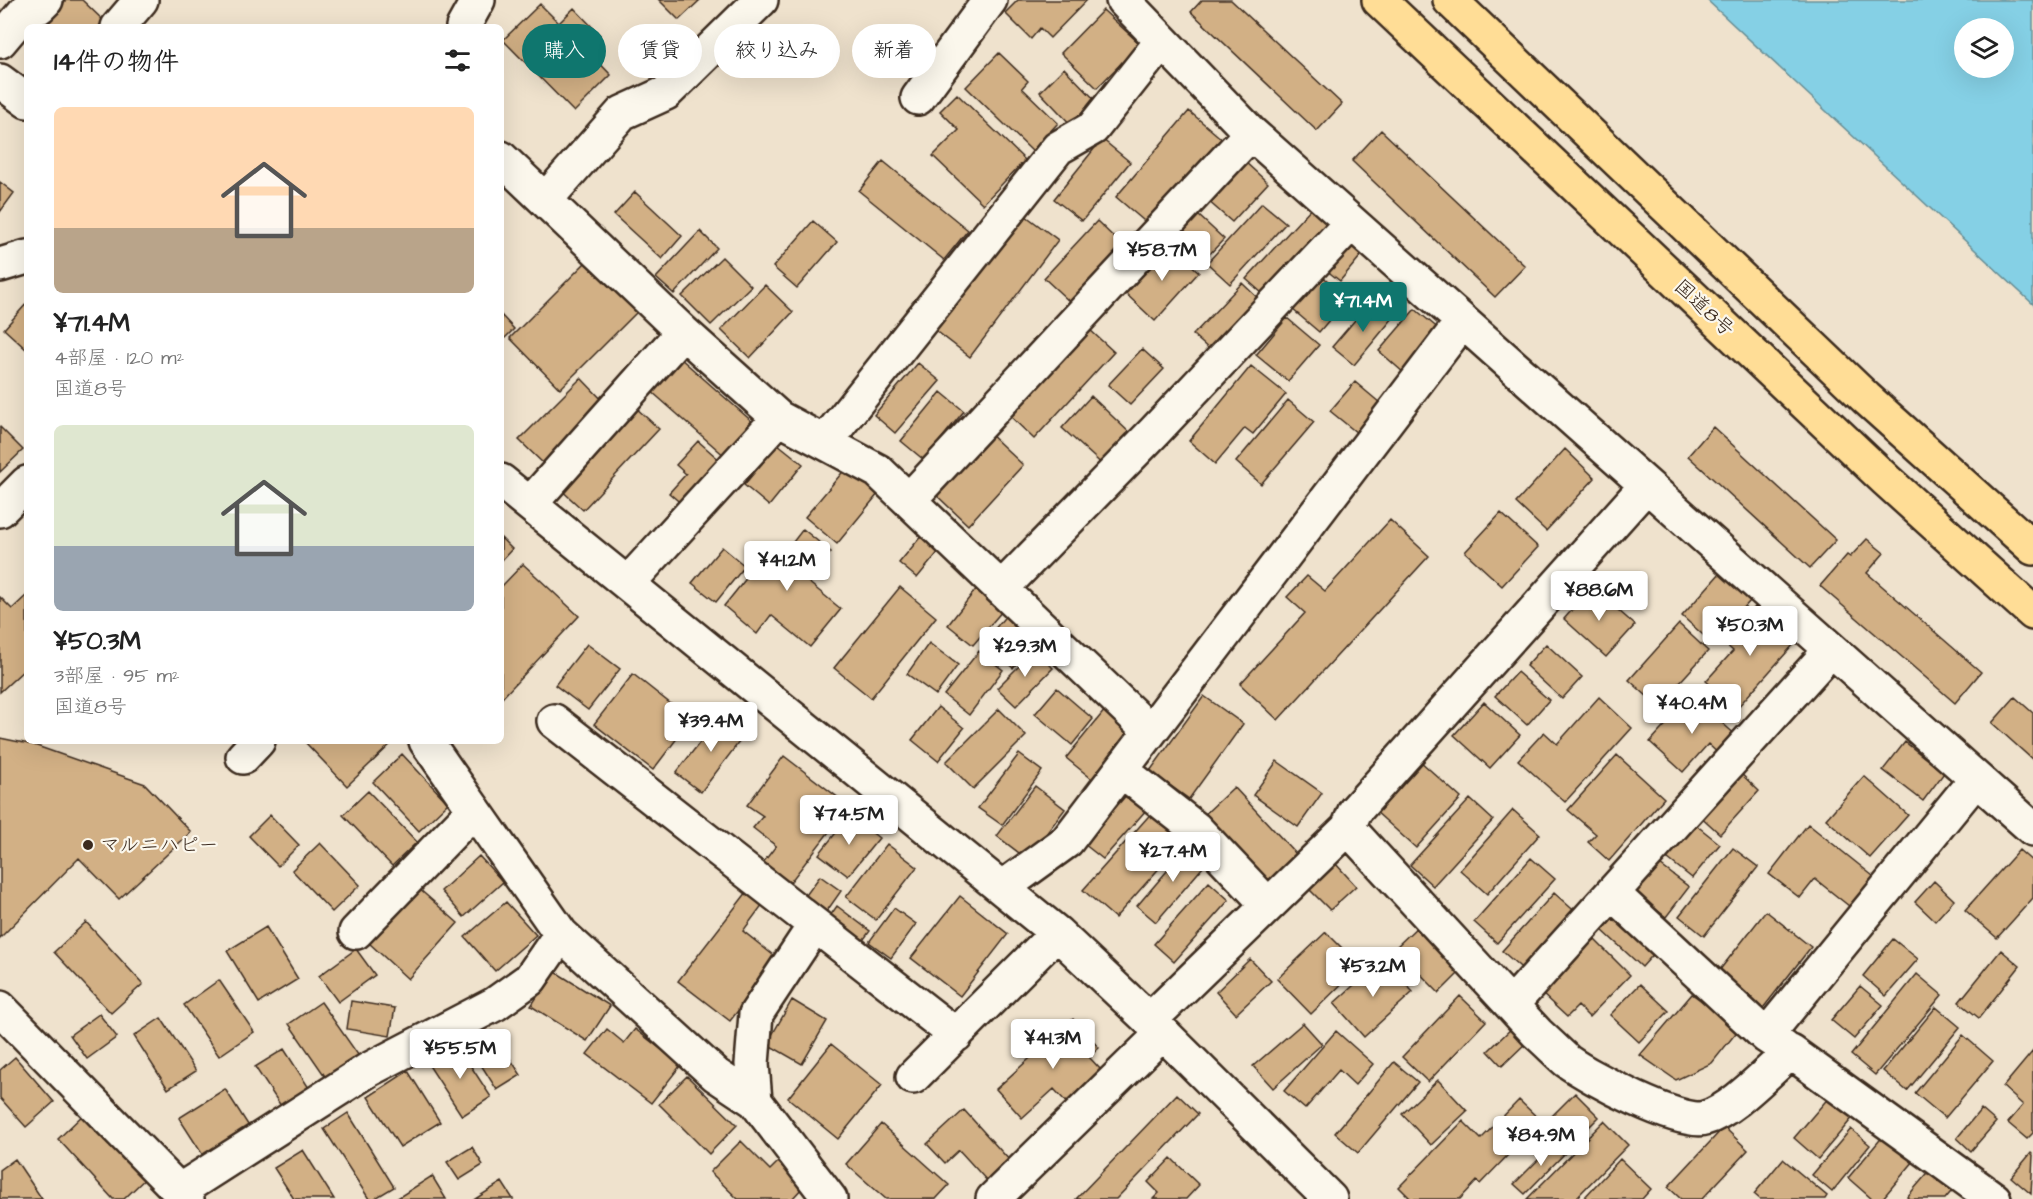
<!DOCTYPE html>
<html lang="ja">
<meta charset="utf-8">
<style>
body{margin:0;font-family:"Architects Daughter","Klee One",sans-serif;background:#f2f2f2;color:#222;height:100vh;display:flex;flex-direction:column;font-size:22px;white-space:nowrap}
*{box-sizing:border-box;margin:0}
p{font-size:20px;color:#767676}
.icon{flex:none;width:33px;height:33px;fill:none;stroke:currentColor;stroke-width:2;stroke-linecap:round;stroke-linejoin:round}
.map{position:relative;flex:1;overflow:hidden}
.panel{position:absolute;left:24px;top:24px;width:480px;height:720px;display:flex;flex-direction:column;background:#fff;border-radius:9px;box-shadow:0 6px 24px #0002}
.panel>*{flex:none}
.banner{position:absolute;left:522px;top:24px;width:570px;height:54px;display:flex;gap:12px}
.tools{position:absolute;left:1954px;top:18px;display:grid;gap:12px}
.tools a{display:grid;place-items:center;width:60px;height:60px;border-radius:50%;background:#fff;box-shadow:0 6px 24px #0002;font-size:30px}
.price{position:absolute;translate:-50% -51px;padding:0 14px;border-radius:6px;background:#fff;color:#222;font-size:20px;line-height:39px;filter:drop-shadow(0 2px 3px #0008)}
.price::after{content:'';position:absolute;left:50%;top:36px;width:18px;height:14px;margin-left:-9px;background:inherit;clip-path:polygon(0 0,100% 0,50% 100%)}
.price.on{background:#0f766e;color:#fff}
ul{padding:0;list-style:none}
li{display:grid;align-content:center;gap:12px;height:318px;padding:0 30px}
li span{display:grid;place-items:center;height:186px;border-radius:9px;color:#555}
li>.icon{margin-inline-start:auto}
span .icon{width:108px;height:108px;fill:#fffc;stroke-width:1}
li b{font-size:26px}
h2{display:flex;justify-content:space-between;align-items:center;height:72px;padding:0 30px;font-size:26px}
.pill{padding:0 21px;border-radius:27px;background:#fff;box-shadow:0 6px 24px #0002;font-size:21px;line-height:54px}
.pill.on{background:#0f766e;color:#fff}
.map>svg:first-child{display:block}
.water{fill:#85d0e5;stroke:#678e95;stroke-width:1.5;fill-rule:evenodd}
.building{fill:#d2b085;stroke:#3b2a1e;stroke-width:1.5}
.lines{fill:none;stroke-linecap:round;stroke-linejoin:round}
.minor-casing{stroke:#3b2a1e;stroke-width:38}
.highway-casing{stroke:#3b2a1e;stroke-width:38}
.minor{stroke:#fbf7ec;stroke-width:33}
.highway{stroke:#ffdd96;stroke-width:33}
.poi-dot{fill:#3b2a1e;stroke:#fbf7ec;stroke-width:2}
.labels{text-anchor:middle;dominant-baseline:central;stroke-width:4.5;stroke-linejoin:round;paint-order:stroke}
.street-label{font-size:20px;fill:#3b2a1e;stroke:#fbf7ec}
.poi-label{font-size:20px;fill:#3b2a1e;stroke:#fbf7ec;text-anchor:start}
</style>
<div class="map">
<svg width="2033" height="1199" viewBox="0 0 2033 1199">
<rect width="100%" height="100%" fill="#efe2cd"/>
<filter id="ink" filterUnits="userSpaceOnUse"><feTurbulence type="fractalNoise" baseFrequency=".0167" numOctaves="2"/><feDisplacementMap in="SourceGraphic" scale="12" xChannelSelector="R" yChannelSelector="G"/><feConvolveMatrix kernelMatrix="1 2 1 2 8 2 1 2 1" color-interpolation-filters="sRGB"/></filter>
<g filter="url(#ink)">
<path class="water" d="M 1707,0 L 2033,0 L 2033,304 ZM 1965,28 L 2004,28 L 2004,68 L 1965,68 Z"/>
<path class="building" d="M 66,0 L 82,0 L 104,21 L 98,27 L 41,27 Z
M 659,0 L 700,0 L 679,20 Z
M 1018,0 L 1087,0 L 1050,38 L 1040,28 L 1031,39 L 1005,13 Z
M 1202,0 L 1231,0 L 1342,104 L 1317,131 L 1191,12 Z
M 540,4 L 559,23 L 574,8 L 600,35 L 586,49 L 611,75 L 574,112 L 503,40 Z
M 1103,10 L 1140,44 L 1097,88 L 1061,53 Z
M 999,53 L 1028,81 L 1022,88 L 1058,123 L 1032,151 L 966,87 Z
M 1064,68 L 1100,105 L 1075,129 L 1040,92 Z
M 957,94 L 1025,160 L 983,204 L 933,156 L 959,130 L 940,111 Z
M 1189,111 L 1223,140 L 1150,226 L 1116,197 Z
M 1381,130 L 1525,266 L 1495,297 L 1352,161 Z
M 1102,139 L 1130,162 L 1082,221 L 1054,199 Z
M 883,161 L 968,230 L 944,260 L 859,191 Z
M 1244,161 L 1268,183 L 1232,222 L 1207,200 Z
M 0,182 L 14,193 L 0,212 Z
M 635,192 L 682,236 L 662,259 L 614,215 Z
M 1262,203 L 1286,223 L 1230,284 L 1207,263 Z
M 1313,206 L 1337,229 L 1271,301 L 1246,279 Z
M 1022,213 L 1058,240 L 970,357 L 934,329 Z
M 1198,215 L 1224,239 L 1203,261 L 1178,237 Z
M 813,221 L 837,242 L 797,288 L 773,267 Z
M 1097,221 L 1123,246 L 1071,303 L 1044,278 Z
M 700,231 L 717,248 L 674,294 L 656,278 Z
M 1351,241 L 1364,252 L 1340,281 L 1326,270 Z
M 1169,244 L 1199,272 L 1155,321 L 1124,292 Z
M 722,257 L 751,286 L 711,325 L 682,296 Z
M 586,262 L 637,312 L 560,389 L 510,338 Z
M 1321,275 L 1348,298 L 1319,332 L 1292,309 Z
M 1242,283 L 1265,305 L 1218,357 L 1193,335 Z
M 765,285 L 793,312 L 750,358 L 721,330 Z
M 1372,300 L 1393,318 L 1354,365 L 1332,347 Z
M 27,303 L 27,350 L 4,329 Z
M 1415,309 L 1440,330 L 1404,373 L 1379,351 Z
M 501,315 L 514,329 L 501,342 Z
M 1287,318 L 1319,345 L 1288,381 L 1256,355 Z
M 1089,329 L 1114,352 L 1034,439 L 1009,415 Z
M 1142,349 L 1164,369 L 1130,405 L 1108,385 Z
M 680,358 L 755,424 L 727,458 L 651,391 Z
M 918,363 L 940,381 L 895,433 L 874,415 Z
M 1251,366 L 1286,394 L 1253,434 L 1245,428 L 1215,464 L 1189,441 Z
M 581,378 L 606,404 L 545,465 L 519,440 Z
M 1355,382 L 1386,408 L 1362,437 L 1330,411 Z
M 941,392 L 964,411 L 924,460 L 901,441 Z
M 1091,396 L 1133,436 L 1105,467 L 1062,428 Z
M 1288,400 L 1314,422 L 1261,484 L 1236,462 Z
M 634,406 L 659,429 L 583,510 L 558,487 Z
M 0,427 L 23,450 L 0,472 Z
M 1713,427 L 1836,540 L 1810,568 L 1688,456 Z
M 988,432 L 1023,465 L 968,525 L 933,492 Z
M 698,441 L 723,463 L 684,506 L 669,493 L 686,474 L 676,465 Z
M 778,444 L 803,464 L 769,506 L 744,485 Z
M 1565,449 L 1595,478 L 1546,531 L 1516,503 Z
M 846,468 L 878,494 L 837,544 L 805,517 Z
M 1501,513 L 1538,547 L 1502,586 L 1465,552 Z
M 1390,520 L 1429,556 L 1278,720 L 1240,684 L 1305,613 L 1287,597 L 1307,576 L 1325,591 Z
M 803,529 L 831,552 L 807,581 L 841,609 L 810,647 L 771,615 L 757,634 L 724,606 L 769,550 L 780,559 Z
M 927,529 L 945,544 L 917,578 L 899,563 Z
M 501,538 L 512,549 L 501,561 Z
M 1867,539 L 1884,553 L 1867,573 L 1981,672 L 1955,703 L 1820,586 L 1847,555 L 1850,557 Z
M 722,547 L 745,566 L 716,602 L 692,583 Z
M 523,564 L 579,616 L 501,699 L 501,587 Z
M 1720,573 L 1750,601 L 1712,643 L 1682,616 Z
M 900,587 L 936,617 L 871,698 L 834,668 Z
M 1592,587 L 1635,625 L 1606,657 L 1564,619 Z
M 977,588 L 1003,610 L 973,645 L 948,625 Z
M 27,595 L 27,671 L 25,669 L 0,692 L 0,597 L 12,609 Z
M 1755,607 L 1795,643 L 1737,708 L 1706,681 L 1733,651 L 1723,642 Z
M 1008,613 L 1037,638 L 1013,668 L 983,643 Z
M 1679,624 L 1708,651 L 1658,706 L 1629,680 Z
M 929,643 L 958,665 L 936,695 L 907,674 Z
M 587,644 L 620,669 L 588,710 L 555,685 Z
M 1546,644 L 1582,677 L 1562,699 L 1526,666 Z
M 1035,650 L 1053,668 L 1016,706 L 997,688 Z
M 979,651 L 1003,670 L 969,715 L 944,695 Z
M 1517,672 L 1549,700 L 1527,725 L 1495,696 Z
M 633,674 L 691,720 L 653,770 L 594,724 Z
M 1057,688 L 1093,719 L 1072,745 L 1035,714 Z
M 1204,696 L 1243,724 L 1189,799 L 1150,771 Z
M 1692,696 L 1738,737 L 1721,756 L 1708,744 L 1683,772 L 1650,742 Z
M 1599,697 L 1632,728 L 1565,802 L 1518,760 L 1544,732 L 1557,744 Z
M 2015,697 L 2033,713 L 2033,760 L 1992,723 Z
M 1484,702 L 1520,735 L 1490,768 L 1454,735 Z
M 938,707 L 964,728 L 938,761 L 912,740 Z
M 999,709 L 1026,736 L 973,789 L 946,762 Z
M 1105,710 L 1131,731 L 1092,779 L 1066,758 Z
M 721,715 L 746,733 L 701,792 L 676,773 Z
M 0,738 L 34,745 L 145,784 L 191,832 L 119,899 L 79,858 L 0,938 Z
M 304,741 L 394,741 L 347,786 Z
M 1905,742 L 1944,773 L 1923,801 L 1883,770 Z
M 402,754 L 448,803 L 419,831 L 373,782 Z
M 1019,754 L 1042,771 L 1002,825 L 978,808 Z
M 1617,755 L 1664,798 L 1609,861 L 1588,842 L 1596,834 L 1568,810 Z
M 784,756 L 849,806 L 785,889 L 759,868 L 776,846 L 753,828 L 763,816 L 747,805 Z
M 1419,760 L 1461,798 L 1416,848 L 1374,810 Z
M 1277,761 L 1322,793 L 1298,827 L 1253,795 Z
M 1736,769 L 1759,791 L 1720,834 L 1697,813 Z
M 1864,776 L 1908,815 L 1870,858 L 1826,819 Z
M 1035,786 L 1065,809 L 1027,859 L 997,836 Z
M 1234,787 L 1297,855 L 1266,883 L 1204,815 Z
M 368,791 L 417,842 L 392,866 L 343,815 Z
M 1129,792 L 1147,809 L 1103,859 L 1084,844 Z
M 1470,799 L 1493,820 L 1433,886 L 1410,865 Z
M 1155,809 L 1187,837 L 1115,918 L 1083,890 Z
M 1513,810 L 1540,834 L 1487,894 L 1460,870 Z
M 270,815 L 299,845 L 278,866 L 249,836 Z
M 850,815 L 879,838 L 848,876 L 819,854 Z
M 1691,821 L 1720,844 L 1692,878 L 1663,855 Z
M 1808,824 L 1878,880 L 1854,910 L 1815,879 L 1800,898 L 1769,874 Z
M 320,843 L 360,885 L 332,912 L 292,870 Z
M 1191,843 L 1209,860 L 1156,922 L 1137,906 Z
M 887,844 L 917,867 L 876,920 L 846,897 Z
M 1733,848 L 1758,867 L 1704,936 L 1679,916 Z
M 2019,850 L 2033,862 L 2033,898 L 1997,938 L 1965,910 Z
M 479,856 L 503,882 L 464,917 L 441,891 Z
M 1531,858 L 1555,879 L 1497,943 L 1474,922 Z
M 1656,862 L 1689,887 L 1666,917 L 1633,892 Z
M 1335,863 L 1356,886 L 1330,910 L 1308,888 Z
M 820,876 L 841,891 L 822,918 L 801,902 Z
M 1934,881 L 1954,900 L 1935,921 L 1915,902 Z
M 1209,882 L 1229,900 L 1174,962 L 1154,944 Z
M 418,888 L 458,923 L 408,979 L 369,943 Z
M 747,892 L 763,904 L 743,931 L 778,959 L 730,1021 L 678,981 Z
M 1554,893 L 1579,915 L 1527,973 L 1502,951 Z
M 960,896 L 1008,934 L 960,996 L 911,958 Z
M 506,902 L 536,935 L 495,971 L 465,937 Z
M 837,906 L 870,931 L 858,947 L 825,923 Z
M 894,908 L 916,924 L 891,958 L 869,942 Z
M 1766,911 L 1811,947 L 1760,1012 L 1715,976 Z
M 1618,913 L 1658,949 L 1642,967 L 1602,930 Z
M 86,922 L 143,984 L 111,1013 L 54,952 Z
M 1419,925 L 1462,970 L 1439,993 L 1395,948 Z
M 266,927 L 298,979 L 259,1003 L 227,951 Z
M 1326,932 L 1360,966 L 1311,1014 L 1277,979 Z
M 1594,939 L 1630,975 L 1589,1017 L 1578,1006 L 1567,1017 L 1541,993 Z
M 1893,939 L 1918,959 L 1886,996 L 1863,976 Z
M 356,949 L 375,975 L 338,1002 L 319,976 Z
M 2001,950 L 2020,966 L 1979,1018 L 1959,1002 Z
M 1250,959 L 1271,981 L 1236,1014 L 1216,992 Z
M 1383,959 L 1413,992 L 1364,1037 L 1334,1003 Z
M 554,971 L 610,1006 L 587,1041 L 531,1006 Z
M 1917,974 L 1942,995 L 1875,1075 L 1851,1055 Z
M 219,980 L 254,1032 L 219,1056 L 184,1005 Z
M 1640,984 L 1669,1011 L 1639,1042 L 1610,1015 Z
M 1860,986 L 1883,1005 L 1854,1039 L 1831,1020 Z
M 1692,994 L 1740,1028 L 1712,1063 L 1676,1080 L 1640,1055 Z
M 1460,996 L 1486,1021 L 1428,1082 L 1402,1057 Z
M 792,1000 L 827,1021 L 802,1064 L 767,1044 Z
M 351,1001 L 395,1008 L 390,1036 L 347,1029 Z
M 321,1002 L 361,1059 L 329,1082 L 289,1024 Z
M 1936,1007 L 1960,1027 L 1907,1091 L 1883,1071 Z
M 99,1014 L 117,1037 L 87,1059 L 70,1035 Z
M 161,1018 L 196,1071 L 168,1089 L 134,1036 Z
M 1073,1019 L 1099,1048 L 1089,1057 L 1101,1070 L 1066,1102 L 1054,1089 L 1022,1118 L 996,1089 Z
M 1303,1023 L 1322,1044 L 1273,1088 L 1253,1066 Z
M 1515,1025 L 1529,1040 L 1502,1066 L 1488,1051 Z
M 607,1029 L 624,1043 L 635,1029 L 681,1065 L 651,1103 L 587,1054 Z
M 492,1031 L 521,1075 L 497,1090 L 469,1046 Z
M 1336,1031 L 1373,1064 L 1355,1085 L 1339,1070 L 1305,1109 L 1284,1091 Z
M 1963,1035 L 1993,1061 L 1945,1118 L 1915,1093 Z
M 831,1044 L 882,1085 L 838,1139 L 788,1098 Z
M 457,1045 L 491,1097 L 462,1116 L 428,1064 Z
M 284,1049 L 309,1088 L 281,1106 L 255,1067 Z
M 2033,1051 L 2033,1133 L 2027,1139 L 2008,1123 L 2023,1105 L 2003,1087 Z
M 15,1057 L 54,1102 L 26,1127 L 0,1098 L 0,1070 Z
M 1394,1062 L 1418,1082 L 1358,1153 L 1335,1133 Z
M 408,1071 L 440,1122 L 400,1147 L 368,1097 Z
M 687,1076 L 737,1125 L 709,1154 L 659,1104 Z
M 1438,1080 L 1467,1111 L 1431,1145 L 1402,1114 Z
M 225,1089 L 252,1131 L 206,1160 L 179,1118 Z
M 1575,1093 L 1599,1117 L 1575,1141 L 1550,1118 Z
M 1177,1094 L 1198,1114 L 1116,1199 L 1076,1199 Z
M 1830,1096 L 1854,1116 L 1818,1159 L 1794,1138 Z
M 1519,1100 L 1541,1121 L 1480,1184 L 1477,1181 L 1460,1199 L 1411,1199 L 1399,1187 L 1463,1121 L 1481,1139 Z
M 89,1109 L 150,1174 L 124,1199 L 113,1199 L 58,1139 Z
M 1981,1109 L 1996,1122 L 1971,1151 L 1957,1138 Z
M 964,1110 L 1011,1162 L 989,1183 L 959,1150 L 945,1163 L 927,1144 Z
M 348,1113 L 394,1187 L 374,1199 L 369,1199 L 324,1129 Z
M 1604,1121 L 1628,1145 L 1575,1199 L 1527,1199 Z
M 881,1124 L 949,1185 L 936,1199 L 886,1199 L 846,1164 Z
M 1724,1127 L 1748,1150 L 1702,1199 L 1681,1199 L 1668,1187 Z
M 1851,1129 L 1870,1145 L 1832,1192 L 1812,1175 Z
M 1884,1135 L 1914,1161 L 1882,1199 L 1872,1199 L 1848,1178 Z
M 741,1141 L 770,1170 L 778,1162 L 803,1187 L 792,1199 L 738,1199 L 710,1172 Z
M 1557,1141 L 1568,1150 L 1525,1194 L 1514,1184 Z
M 472,1147 L 483,1165 L 459,1180 L 447,1162 Z
M 303,1150 L 334,1199 L 294,1199 L 274,1168 Z
M 2031,1153 L 2033,1155 L 2031,1194 L 2011,1177 Z
M 1171,1158 L 1199,1185 L 1186,1199 L 1153,1199 L 1159,1193 L 1148,1182 Z
M 15,1159 L 42,1199 L 0,1199 L 0,1170 Z
M 1620,1159 L 1651,1189 L 1642,1199 L 1583,1199 Z
M 1783,1159 L 1827,1196 L 1825,1199 L 1760,1199 L 1754,1194 Z
M 1932,1168 L 1955,1187 L 1945,1199 L 1909,1199 L 1907,1197 Z
M 432,1176 L 446,1199 L 396,1199 Z
M 502,1182 L 513,1199 L 475,1199 Z"/>
<g class="lines">
<g class="minor-casing">
<path id="minor" d="M 1123,0 L 1251,133 L 2033,829
M 118,27 L 141,0
M 463,27 L 478,0
M 0,41 L 27,9 L 39,7 L 46,0
M 0,81 L 27,101
M 918,98 L 990,0
M 501,158 L 683,332 L 779,418 L 878,471 L 1150,731
M 546,199 L 622,113 L 666,93 L 761,0
M 0,265 L 27,257
M 825,442 L 1058,148 L 1093,128 L 1162,41
M 501,481 L 1057,933 L 1163,1033 L 1330,1199
M 909,500 L 1251,133
M 530,504 L 683,332
M 0,510 L 27,483
M 628,583 L 779,418
M 1002,588 L 1154,432 L 1351,223
M 554,721 L 956,1035
M 426,741 L 561,934 L 716,1075 L 755,1101 L 830,1199
M 243,757 L 258,741
M 1121,770 L 1196,829 L 1268,905
M 1348,828 L 1355,811 L 1646,486
M 1002,888 L 1067,841 L 1462,322
M 1612,893 L 1766,1036 L 1784,1048
M 356,932 L 474,810
M 1511,1005 L 1831,650
M 0,1008 L 187,1199
M 1150,1020 L 1348,828 L 1537,1033 C 1547,1042 1557,1052 1567,1061 C 1589,1077 1681,1126 1705,1118 C 1733,1110 1768,1071 1791,1052 L 1994,1199
M 1766,1036 L 1976,779
M 913,1077 L 1057,933
M 755,1101 L 752,1064 L 756,1014 L 815,925
M 179,1191 L 368,1070 L 495,1004 L 530,979 L 561,934
M 993,1199 L 1163,1033"/>
</g>
<g class="highway-casing">
<path id="highway" d="M 1379,0 L 1886,480 L 2033,613
M 1450,0 L 1866,398 L 2033,548"/>
</g>
<use href="#minor" class="minor"/>
<use href="#highway" class="highway"/>
</g>
</g>
<circle class="poi-dot" cx="88" cy="845" r="6"/>
<g class="labels">
<g class="street-label">
<text transform="translate(1704 308) rotate(43)">国道8号</text>
</g>
<g class="poi-label">
<text x="100" y="845">マルニハピー</text>
</g>
</g>
</svg>
<div class="tools">
<a><svg class="icon" aria-label="layers" viewBox="0 0 24 24"><path d="M12 4l9 5-9 5-9-5zM3 14l9 5 9-5"/></svg></a>
</div>
<b class="price" style="left:1162px;top:282px">¥58.7M</b>
<b class="price on" style="left:1363px;top:333px">¥71.4M</b>
<b class="price" style="left:787px;top:592px">¥41.2M</b>
<b class="price" style="left:1599px;top:622px">¥88.6M</b>
<b class="price" style="left:1750px;top:657px">¥50.3M</b>
<b class="price" style="left:1025px;top:678px">¥29.3M</b>
<b class="price" style="left:1692px;top:735px">¥40.4M</b>
<b class="price" style="left:711px;top:753px">¥39.4M</b>
<b class="price" style="left:849px;top:846px">¥74.5M</b>
<b class="price" style="left:1173px;top:883px">¥27.4M</b>
<b class="price" style="left:1373px;top:998px">¥53.2M</b>
<b class="price" style="left:1053px;top:1070px">¥41.3M</b>
<b class="price" style="left:460px;top:1080px">¥55.5M</b>
<b class="price" style="left:1541px;top:1167px">¥84.9M</b>
<div class="banner">
<a class="pill on">購入</a>
<a class="pill">賃貸</a>
<a class="pill">絞り込み</a>
<a class="pill">新着</a>
</div>
<section class="panel">
<h2>14件の物件<svg class="icon" aria-label="filters" viewBox="0 0 24 24"><path d="M4 7h16M4 17h16"/><circle cx="9" cy="7" r="2"/><circle cx="15" cy="17" r="2"/></svg></h2>
<ul>
<li><span style="background:linear-gradient(#ffd9b3 65%,#b9a48a 0)"><svg class="icon" aria-label="home" viewBox="0 0 24 24"><path d="M3 11l9-7 9 7M6 9v11h12V9"/></svg></span><div><b>¥71.4M</b><p>4部屋 · 120 m²</p><p>国道8号</p></div></li>
<li><span style="background:linear-gradient(#dfe7d0 65%,#9aa5b1 0)"><svg class="icon" aria-label="home" viewBox="0 0 24 24"><path d="M3 11l9-7 9 7M6 9v11h12V9"/></svg></span><div><b>¥50.3M</b><p>3部屋 · 95 m²</p><p>国道8号</p></div></li>
</ul>
</section>
</div>
